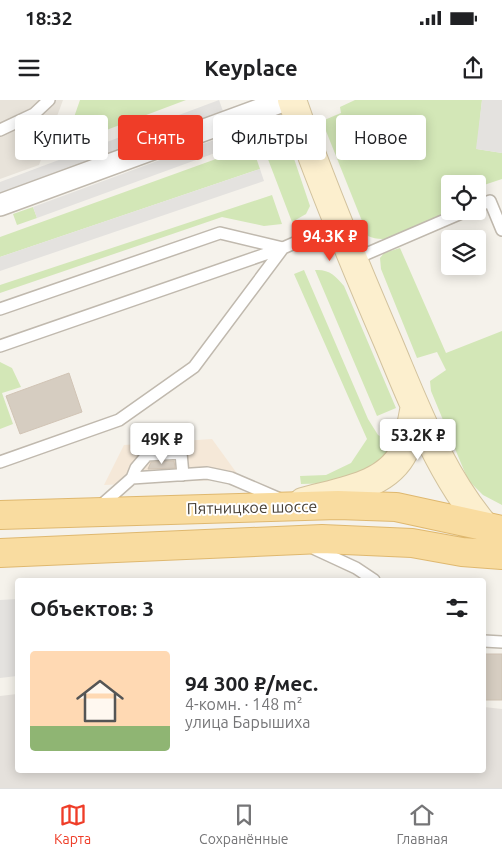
<!DOCTYPE html>
<html lang="ru">
<meta charset="utf-8">
<style>
body{margin:0;font-family:Ubuntu,sans-serif;background:#f6f6f6;color:#202124;height:100vh;display:flex;flex-direction:column;font-size:19px;white-space:nowrap}
*{box-sizing:border-box;margin:0}
p{font-size:16px;color:#757577}
.icon{flex:none;width:28px;height:28px;fill:none;stroke:currentColor;stroke-width:2;stroke-linecap:round;stroke-linejoin:round}
.map{position:relative;flex:1;overflow:hidden}
.side{position:absolute;left:15px;top:478px;width:471px;height:195px;display:flex;flex-direction:column;background:#fff;border-radius:5px;box-shadow:0 2px 12px #0003}
.side>*{flex:none}
.hud{position:absolute;left:15px;top:15px;width:472px;height:45px;display:flex;gap:10px}
.fabs{position:absolute;left:441px;top:75px;display:grid;gap:10px}
.fabs a{display:grid;place-items:center;width:45px;height:45px;border-radius:5px;background:#fff;box-shadow:0 2px 12px #0003;font-size:25px}
.price{position:absolute;translate:-50% -42px;padding:0 11px;border-radius:5px;background:#fff;color:#222;font-size:16px;line-height:32px;filter:drop-shadow(0 1px 2px #0008)}
.price::after{content:'';position:absolute;left:50%;top:30px;width:15px;height:11px;margin-left:-8px;background:inherit;clip-path:polygon(0 0,100% 0,50% 100%)}
.price.current{background:#ef3d28;color:#fff}
ul{padding:0;list-style:none}
li{display:flex;align-items:center;gap:15px;height:125px;padding:0 15px}
li+li{border-top:1px solid #e0e0e0}
li span{display:grid;place-items:center;flex:none;width:140px;height:100px;border-radius:5px;color:#555}
li>.icon{margin-inline-start:auto}
span .icon{width:60px;height:60px;fill:#fffc;stroke-width:1}
li b{font-size:21px}
h2{display:flex;justify-content:space-between;align-items:center;height:60px;padding:0 15px;font-size:21px}
.chip{padding:0 18px;border-radius:5px;background:#fff;box-shadow:0 2px 12px #0003;font-size:18px;line-height:45px}
.chip.current{background:#ef3d28;color:#fff}
.status{display:flex;justify-content:space-between;align-items:center;height:35px;padding:0 25px;background:#fff;direction:ltr}
.status svg{height:14px;fill:currentColor}
header{display:flex;justify-content:space-between;align-items:center;height:65px;padding:0 15px;background:#fff;font-size:22px;font-weight:700}
.menu{display:flex;justify-content:space-around;align-items:center;height:70px;border-top:1px solid #e0e0e0;background:#fff;font-size:14px;color:#757577}
.menu a{display:grid;justify-items:center;gap:2px}
.menu .current{color:#ef3d28}
.map>svg:first-child{display:block}
.residential{fill:#e8e3da}
.commercial{fill:#f5e8d8}
.industrial{fill:#e5e1dc}
.green{fill:#d3e7b7}
.parking{fill:#e4e2df}
.building{fill:#d6cdc1;stroke:#d1c4b5}
.lines{fill:none;stroke-linecap:round;stroke-linejoin:round}
.service-casing{stroke:#c0b9ae;stroke-width:14}
.minor-casing{stroke:#c0b9ae;stroke-width:24}
.secondary-casing{stroke:#d2c29d;stroke-width:30}
.primary-casing{stroke:#dfb86f;stroke-width:30}
.service{stroke:#fff;stroke-width:11}
.minor{stroke:#fff;stroke-width:21}
.secondary{stroke:#fcefce;stroke-width:28}
.primary{stroke:#f9dca0;stroke-width:28}
.labels{text-anchor:middle;dominant-baseline:central;stroke-width:4;stroke-linejoin:round;paint-order:stroke}
.street-label{font-size:16px;fill:#494239;stroke:#fff}
</style>
<div class="status"><b>18:32</b><svg viewBox="0 0 49 12"><path d="M0 12V9h3v3zM5 12V6h3v6zM10 12V3h3v9zM15 12V0h3v12zM26 1h20v11H26zM47 4h2v5h-2z"/></svg></div>
<header><svg class="icon" aria-label="menu" viewBox="0 0 24 24"><path d="M4 6h16M4 12h16M4 18h16"/></svg>Keyplace<svg class="icon" aria-label="share" viewBox="0 0 24 24"><path d="M12 15V3M7 8l5-5 5 5M5 13v7h14v-7"/></svg></header>
<div class="map">
<svg width="502" height="688" viewBox="0 0 502 688">
<rect width="100%" height="100%" fill="#f5f2eb"/>
<path class="residential" d="M 0,0 L 63,0 L 39,65 L 0,79 Z"/>
<path class="commercial" d="M 212,339 L 241,379 L 104,385 L 124,345 Z"/>
<path class="industrial" d="M 17,594 L 18,670 L 484,670 L 484,607 L 502,609 L 502,688 L 0,688 L 0,596 Z"/>
<path class="green" d="M 80,0 L 186,0 L 64,46 Z
M 355,0 L 482,0 L 477,49 L 502,53 L 502,79 L 478,87 L 478,84 L 450,84 L 450,111 L 458,111 C 435,121 392,148 368,136 L 322,21 L 341,13 L 340,7 Z
M 280,30 L 287,38 L 310,106 L 306,114 L 292,122 L 261,41 Z
M 252,46 L 260,69 L 0,157 L 0,137 Z
M 272,95 L 282,124 L 264,126 L 222,117 L 0,193 L 0,185 Z
M 33,107 L 37,118 L 17,125 L 13,114 Z
M 400,148 L 446,253 L 502,231 L 502,405 L 483,395 L 468,380 L 431,291 L 430,281 L 446,270 L 437,252 L 417,258 L 381,169 L 380,158 L 384,153 Z
M 304,170 L 368,319 L 378,335 L 393,343 L 396,355 L 335,383 L 301,384 L 300,376 L 326,375 L 351,363 L 367,339 L 294,174 Z
M 315,170 C 329,169 336,176 344,186 L 396,308 L 377,316 Z
M 0,262 L 12,268 L 21,287 L 2,293 L 13,324 L 0,329 Z"/>
<path class="parking" d="M 219,0 L 224,14 L 0,98 L 0,82 Z
M 482,0 L 502,0 L 502,53 L 476,49 Z
M 233,33 L 237,45 L 37,118 L 33,107 Z
M 260,69 L 264,81 L 0,171 L 0,157 Z
M 17,499 L 17,576 L 0,578 L 0,500 Z"/>
<path class="building" d="M 69,273 L 82,312 L 20,334 L 6,296 Z
M 174,361 L 175,368 L 148,369 L 151,362 Z
M 484,554 L 502,554 L 502,600 L 484,600 Z"/>
<g class="lines">
<g class="service-casing">
<path id="service" d="M 0,30 L 34,14 L 49,0
M 478,106 L 490,101 L 502,130
M 352,160 L 466,111
M 0,209 L 220,133 L 283,148 L 338,124
M 0,246 L 283,148
M 0,362 L 119,320 L 194,267 L 283,148
M 132,378 L 136,368 L 147,355 L 181,353 L 183,375
M 98,408 L 132,378 L 207,373 L 231,378 L 280,399
M 315,449 L 356,468 L 374,480
M 484,541 L 502,542"/>
</g>
<g class="minor-casing">
<path id="minor" d="M 0,105 L 286,0"/>
</g>
<g class="secondary-casing">
<path id="secondary" d="M 292,0 C 320,82 354,163 388,242 C 417,311 443,382 494,437
M 303,402 C 338,392 387,387 404,351 C 410,337 412,320 415,306"/>
</g>
<g class="primary-casing">
<path id="primary" d="M 0,415 L 338,405 L 396,407 L 502,430
M 0,453 L 322,439 L 412,443 L 462,452 L 502,455"/>
</g>
<use href="#service" class="service"/>
<use href="#minor" class="minor"/>
<use href="#secondary" class="secondary"/>
<use href="#primary" class="primary"/>
</g>
<g class="labels">
<g class="street-label">
<text transform="translate(252 407) rotate(-1)">Пятницкое шоссе</text>
</g>
</g>
</svg>
<div class="fabs">
<a><svg class="icon" aria-label="locate" viewBox="0 0 24 24"><circle cx="12" cy="12" r="6"/><path d="M12 2v4M12 18v4M2 12h4M18 12h4"/></svg></a>
<a><svg class="icon" aria-label="layers" viewBox="0 0 24 24"><path d="M12 4l9 5-9 5-9-5zM3 14l9 5 9-5"/></svg></a>
</div>
<b class="price current" style="left:330px;top:162px">94.3K ₽</b>
<b class="price" style="left:418px;top:361px">53.2K ₽</b>
<b class="price" style="left:162px;top:365px">49K ₽</b>
<div class="hud">
<a class="chip">Купить</a>
<a class="chip current">Снять</a>
<a class="chip">Фильтры</a>
<a class="chip">Новое</a>
</div>
<section class="side">
<h2>Объектов: 3<svg class="icon" aria-label="filters" viewBox="0 0 24 24"><path d="M4 7h16M4 17h16"/><circle cx="9" cy="7" r="2"/><circle cx="15" cy="17" r="2"/></svg></h2>
<ul>
<li><span style="background:linear-gradient(#ffd9b3 75%,#8fb573 0)"><svg class="icon" aria-label="home" viewBox="0 0 24 24"><path d="M3 11l9-7 9 7M6 9v11h12V9"/></svg></span><div><b>94 300 ₽/мес.</b><p>4-комн. · 148 m²</p><p>улица Барышиха</p></div></li>
</ul>
</section>
</div>
<nav class="menu">
<a class="current"><svg class="icon" aria-label="map" viewBox="0 0 24 24"><path d="M3 6l6-2 6 2 6-2v14l-6 2-6-2-6 2zM9 4v14M15 6v14"/></svg>Карта</a>
<a><svg class="icon" aria-label="saved" viewBox="0 0 24 24"><path d="M7 4h10v16l-5-4-5 4z"/></svg>Сохранённые</a>
<a><svg class="icon" aria-label="home" viewBox="0 0 24 24"><path d="M3 11l9-7 9 7M6 9v11h12V9"/></svg>Главная</a>
</nav>
